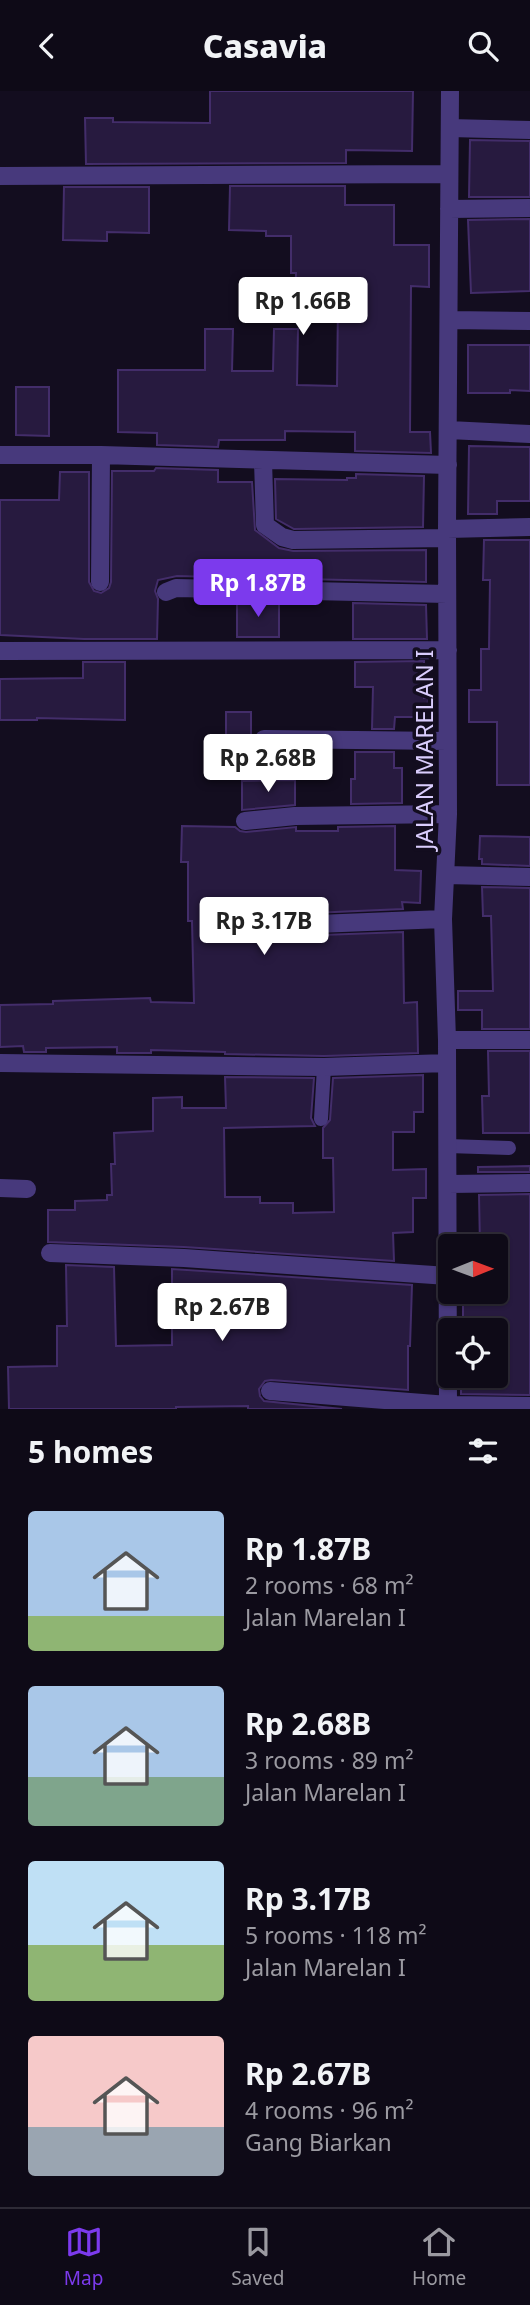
<!DOCTYPE html>
<meta charset="utf-8">
<style>
body{margin:0;font-family:"Noto Sans",sans-serif;background:#1c1824;color:#f1f3f6;height:100vh;display:flex;flex-direction:column;font-size:26px;white-space:nowrap}
*{box-sizing:border-box;margin:0}
p{font-size:23px;color:#9b9aa1}
.icon{flex:none;width:38px;height:38px;fill:none;stroke:currentColor;stroke-width:2;stroke-linecap:round;stroke-linejoin:round}
.map{position:relative;height:1318px;overflow:hidden}
.drawer{display:flex;flex-direction:column;background:#0e0a17;flex:1}
.drawer>*{flex:none}
.needle{width:46px;rotate:89deg}
.tools{position:absolute;left:438px;top:1143px;display:grid;gap:14px}
.tools a{display:grid;place-items:center;width:70px;height:70px;border-radius:7px;background:#0e0a17;box-shadow:0 2px 5px #0004,0 0 0 2px #2e2b36;font-size:35px}
.price{position:absolute;translate:-50% -60px;padding:0 16px;border-radius:7px;background:#fff;color:#222;font-size:23px;line-height:46px;filter:drop-shadow(0 2px 4px #0008)}
.price::after{content:'';position:absolute;left:50%;top:42px;width:21px;height:16px;margin-left:-10px;background:inherit;clip-path:polygon(0 0,100% 0,50% 100%)}
.price.active{background:#7c3aed;color:#fff}
ul{padding:0;list-style:none}
li{display:flex;align-items:center;gap:21px;height:175px;padding:0 28px}
li span{display:grid;place-items:center;flex:none;width:196px;height:140px;border-radius:7px;color:#555}
li>.icon{margin-inline-start:auto}
span .icon{width:84px;height:84px;fill:#fffc;stroke-width:1}
li b{font-size:30px}
h2{display:flex;justify-content:space-between;align-items:center;height:84px;padding:0 28px;font-size:30px}
header{display:flex;justify-content:space-between;align-items:center;height:91px;padding:0 28px;background:#0e0a17;font-size:32px;font-weight:800}
.menu{display:flex;justify-content:space-around;align-items:center;height:98px;border-top:2px solid #2e2b36;background:#0e0a17;font-size:19px;color:#9b9aa1}
.menu a{display:grid;justify-items:center;gap:4px}
.menu .active{color:#7c3aed}
.map>svg:first-child{display:block}
.building{fill:#271a3f;stroke:#432d6a;stroke-width:2}
.lines{fill:none;stroke-linecap:round;stroke-linejoin:round}
.service{stroke:#47397c;stroke-width:14}
.minor{stroke:#47397c;stroke-width:18}
.labels{text-anchor:middle;dominant-baseline:central;stroke-width:7;stroke-linejoin:round;paint-order:stroke}
.street-label{font-size:24px;fill:#dacdfd;stroke:#130d1f}
</style>
<header><svg class="icon" aria-label="back" viewBox="0 0 24 24"><path d="M15 5l-7 7 7 7"/></svg>Casavia<svg class="icon" aria-label="search" viewBox="0 0 24 24"><circle cx="10" cy="10" r="6"/><path d="M15 15l6 6"/></svg></header>
<div class="map">
<svg width="530" height="1318" viewBox="0 0 530 1318">
<rect width="100%" height="100%" fill="#130d1f"/>
<path class="building" d="M 210,0 L 413,0 L 412,60 L 346,59 L 346,72 L 86,73 L 85,27 L 113,27 L 113,31 L 210,32 Z
M 470,49 L 530,50 L 530,106 L 469,106 Z
M 230,95 L 345,95 L 345,114 L 394,114 L 394,154 L 429,154 L 429,196 L 411,195 L 410,341 L 430,341 L 431,362 L 355,360 L 355,341 L 285,340 L 285,349 L 219,349 L 218,356 L 157,354 L 157,342 L 118,341 L 118,279 L 205,279 L 205,238 L 233,238 L 232,280 L 273,280 L 274,238 L 298,238 L 297,294 L 337,295 L 338,213 L 295,213 L 296,182 L 291,182 L 291,145 L 266,145 L 266,140 L 229,139 Z
M 64,96 L 149,96 L 149,142 L 107,141 L 107,150 L 63,149 Z
M 530,128 L 530,200 L 471,202 L 468,129 Z
M 468,254 L 530,254 L 530,300 L 510,299 L 510,302 L 468,302 Z
M 16,296 L 49,296 L 49,345 L 16,344 Z
M 469,355 L 530,356 L 530,410 L 497,410 L 497,423 L 468,423 Z
M 156,377 L 218,379 L 218,391 L 252,391 L 255,439 L 279,457 L 293,460 L 426,459 L 426,491 L 177,485 L 158,489 L 155,500 L 158,508 L 157,548 L 84,548 L 0,544 L 0,409 L 59,409 L 60,381 L 89,381 L 89,491 L 94,500 L 101,502 L 109,497 L 111,491 L 112,380 L 154,380 Z
M 356,383 L 424,385 L 423,436 L 294,438 L 276,428 L 275,388 L 347,389 L 347,387 L 356,387 Z
M 484,449 L 530,449 L 530,694 L 497,694 L 497,631 L 469,631 L 469,599 L 481,599 L 481,558 L 489,558 L 490,489 L 483,489 Z
M 237,510 L 279,511 L 279,546 L 237,546 Z
M 353,512 L 426,514 L 427,548 L 353,548 Z
M 424,570 L 424,607 L 428,607 L 427,626 L 395,626 L 394,638 L 372,638 L 373,596 L 355,596 L 355,571 Z
M 83,571 L 125,571 L 125,629 L 37,627 L 37,629 L 0,629 L 0,588 L 83,587 Z
M 226,621 L 251,621 L 251,654 L 226,653 Z
M 355,661 L 394,661 L 394,677 L 402,677 L 402,712 L 351,713 L 351,688 L 355,688 Z
M 295,689 L 295,714 L 242,719 L 242,690 Z
M 182,735 L 235,736 L 240,740 L 246,741 L 296,736 L 296,740 L 338,740 L 338,736 L 395,735 L 395,779 L 421,780 L 420,812 L 402,811 L 403,818 L 240,825 L 230,830 L 229,837 L 234,846 L 240,847 L 403,841 L 404,912 L 417,911 L 418,962 L 324,965 L 225,963 L 225,961 L 151,959 L 151,962 L 117,962 L 117,956 L 46,957 L 46,961 L 24,961 L 23,955 L 0,956 L 0,914 L 53,913 L 53,910 L 150,907 L 151,911 L 194,912 L 192,830 L 188,830 L 188,771 L 181,771 Z
M 480,745 L 530,746 L 530,775 L 482,773 L 482,768 L 479,768 Z
M 482,796 L 530,797 L 530,938 L 482,938 L 482,919 L 458,919 L 458,900 L 493,900 L 491,825 L 483,825 Z
M 488,960 L 530,960 L 530,1042 L 483,1042 L 482,1005 L 489,1005 Z
M 423,984 L 423,1021 L 414,1021 L 414,1041 L 393,1041 L 393,1079 L 426,1078 L 426,1107 L 413,1107 L 413,1141 L 393,1142 L 394,1170 L 184,1156 L 48,1151 L 48,1119 L 75,1119 L 75,1110 L 107,1109 L 107,1104 L 112,1104 L 111,1073 L 115,1073 L 114,1042 L 153,1040 L 153,1007 L 182,1006 L 182,1017 L 226,1017 L 225,986 L 314,987 L 311,1027 L 315,1035 L 224,1037 L 225,1106 L 260,1106 L 260,1112 L 293,1112 L 293,1122 L 334,1121 L 333,1067 L 323,1067 L 323,1037 L 330,1029 L 333,987 Z
M 530,1075 L 530,1081 L 478,1081 L 478,1076 Z
M 530,1103 L 530,1304 L 461,1303 L 461,1284 L 495,1284 L 495,1239 L 466,1239 L 466,1234 L 463,1234 L 463,1200 L 495,1200 L 495,1155 L 480,1155 L 479,1104 Z
M 66,1174 L 114,1176 L 116,1255 L 172,1254 L 172,1178 L 412,1194 L 410,1255 L 408,1255 L 408,1299 L 271,1289 L 265,1290 L 259,1298 L 260,1305 L 264,1310 L 342,1318 L 248,1318 L 248,1315 L 176,1316 L 176,1318 L 9,1318 L 8,1276 L 57,1275 L 57,1235 L 67,1235 Z"/>
<g class="lines">
<path class="service" d="M 321,1028 L 324,976
M 448,1055 L 509,1057"/>
<path class="minor" d="M 450,37 L 530,39
M 0,85 L 449,83
M 449,118 L 530,117
M 449,229 L 530,230
M 449,339 L 530,343
M 0,364 L 101,364 L 448,374
M 263,370 L 265,434 L 282,446 L 293,449 L 447,447
M 447,438 L 530,436
M 100,491 L 101,364
M 166,501 L 176,497 L 447,503
M 0,560 L 448,559
M 264,648 L 447,650
M 245,730 L 295,725 L 448,723
M 446,784 L 530,786
M 240,836 L 443,828
M 447,949 L 530,949
M 0,972 L 324,976 L 447,972
M 448,1093 L 530,1092
M 0,1097 L 27,1098
M 50,1162 L 184,1167 L 448,1185
M 270,1300 L 448,1314 L 530,1315
M 448,1318 L 447,949 L 443,828 L 448,723 L 447,438 L 450,0"/>
</g>
<g class="labels">
<g class="street-label">
<text transform="translate(423 659) rotate(-90)">JALAN MARELAN I</text>
</g>
</g>
</svg>
<div class="tools">
<a><svg class="needle" viewBox="-14 -14 28 28"><path d="M0-13l5 13h-10z" fill="#e53935"/><path d="M0 13l5-13h-10z" fill="#9b9aa1"/></svg></a>
<a><svg class="icon" aria-label="locate" viewBox="0 0 24 24"><circle cx="12" cy="12" r="6"/><path d="M12 2v4M12 18v4M2 12h4M18 12h4"/></svg></a>
</div>
<b class="price" style="left:303px;top:246px">Rp 1.66B</b>
<b class="price active" style="left:258px;top:528px">Rp 1.87B</b>
<b class="price" style="left:268px;top:703px">Rp 2.68B</b>
<b class="price" style="left:264px;top:866px">Rp 3.17B</b>
<b class="price" style="left:222px;top:1252px">Rp 2.67B</b>
</div>
<section class="drawer">
<h2>5 homes<svg class="icon" aria-label="filters" viewBox="0 0 24 24"><path d="M4 7h16M4 17h16"/><circle cx="9" cy="7" r="2"/><circle cx="15" cy="17" r="2"/></svg></h2>
<ul>
<li><span style="background:linear-gradient(#a9c7e8 75%,#8fb573 0)"><svg class="icon" aria-label="home" viewBox="0 0 24 24"><path d="M3 11l9-7 9 7M6 9v11h12V9"/></svg></span><div><b>Rp 1.87B</b><p>2 rooms · 68 m²</p><p>Jalan Marelan I</p></div></li>
<li><span style="background:linear-gradient(#a9c7e8 65%,#7fa58c 0)"><svg class="icon" aria-label="home" viewBox="0 0 24 24"><path d="M3 11l9-7 9 7M6 9v11h12V9"/></svg></span><div><b>Rp 2.68B</b><p>3 rooms · 89 m²</p><p>Jalan Marelan I</p></div></li>
<li><span style="background:linear-gradient(#bfe0f5 60%,#8fb573 0)"><svg class="icon" aria-label="home" viewBox="0 0 24 24"><path d="M3 11l9-7 9 7M6 9v11h12V9"/></svg></span><div><b>Rp 3.17B</b><p>5 rooms · 118 m²</p><p>Jalan Marelan I</p></div></li>
<li><span style="background:linear-gradient(#f6c9c9 65%,#9aa5b1 0)"><svg class="icon" aria-label="home" viewBox="0 0 24 24"><path d="M3 11l9-7 9 7M6 9v11h12V9"/></svg></span><div><b>Rp 2.67B</b><p>4 rooms · 96 m²</p><p>Gang Biarkan</p></div></li>
</ul>
</section>
<nav class="menu">
<a class="active"><svg class="icon" aria-label="map" viewBox="0 0 24 24"><path d="M3 6l6-2 6 2 6-2v14l-6 2-6-2-6 2zM9 4v14M15 6v14"/></svg>Map</a>
<a><svg class="icon" aria-label="saved" viewBox="0 0 24 24"><path d="M7 4h10v16l-5-4-5 4z"/></svg>Saved</a>
<a><svg class="icon" aria-label="home" viewBox="0 0 24 24"><path d="M3 11l9-7 9 7M6 9v11h12V9"/></svg>Home</a>
</nav>
